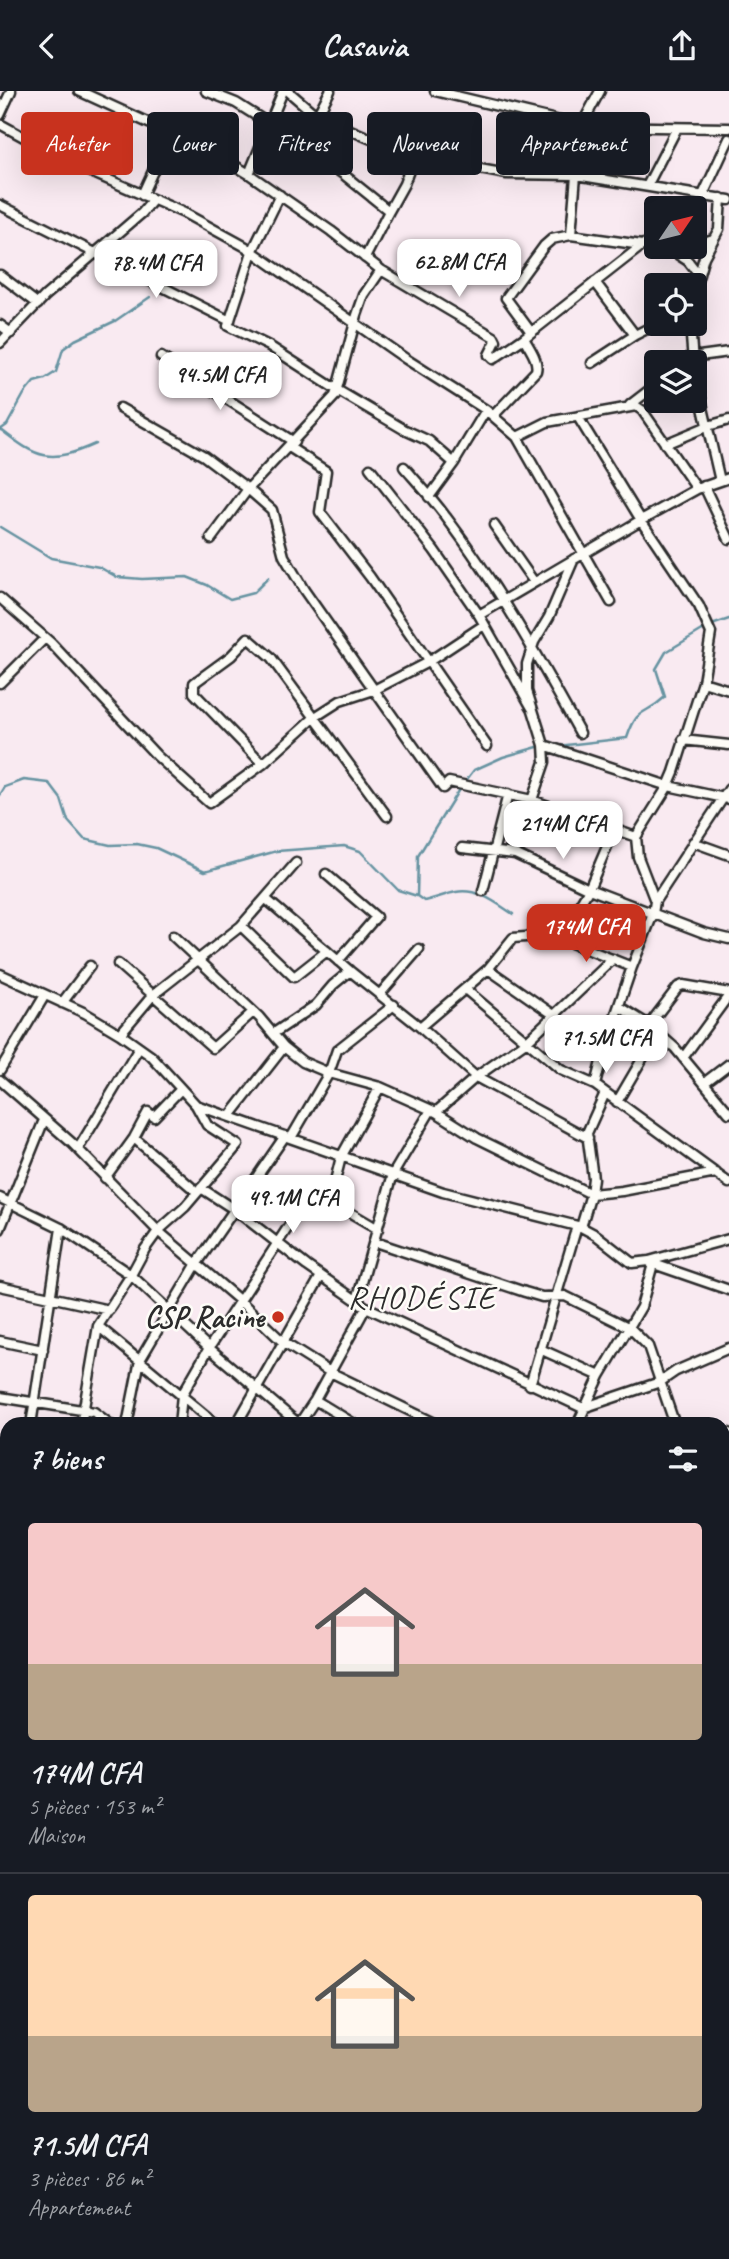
<!DOCTYPE html>
<html lang="fr">
<meta charset="utf-8">
<style>
body{margin:0;font-family:Caveat,sans-serif;background:#20242c;color:#f1f3f6;height:100vh;display:flex;flex-direction:column;font-size:26px;white-space:nowrap}
*{box-sizing:border-box;margin:0}
p{font-size:23px;color:#9ea1a6}
.icon{flex:none;width:38px;height:38px;fill:none;stroke:currentColor;stroke-width:2;stroke-linecap:round;stroke-linejoin:round}
.map{position:relative;flex:1;overflow:hidden}
.side{position:absolute;left:0px;top:1326px;width:730px;height:842px;display:flex;flex-direction:column;background:#171b24;border-radius:21px 21px 0 0;box-shadow:0 7px 28px #0002}
.side>*{flex:none}
.banner{position:absolute;left:21px;top:21px;width:688px;height:63px;display:flex;gap:14px}
.needle{width:46px;rotate:55deg}
.controls{position:absolute;left:644px;top:105px;display:grid;gap:14px}
.controls a{display:grid;place-items:center;width:63px;height:63px;border-radius:7px;background:#171b24;box-shadow:0 7px 28px #0002;font-size:35px}
.price{position:absolute;translate:-50% -60px;padding:0 16px;border-radius:14px;background:#fff;color:#222;font-size:23px;line-height:46px;filter:drop-shadow(0 2px 4px #0008)}
.price::after{content:'';position:absolute;left:50%;top:42px;width:21px;height:16px;margin-left:-10px;background:inherit;clip-path:polygon(0 0,100% 0,50% 100%)}
.price.current{background:#c8321e;color:#fff}
ul{padding:0;list-style:none}
li{display:grid;align-content:center;gap:14px;height:371px;padding:0 28px}
li+li{border-top:2px solid #363941}
li span{display:grid;place-items:center;height:217px;border-radius:7px;color:#555}
li>.icon{margin-inline-start:auto}
span .icon{width:126px;height:126px;fill:#fffc;stroke-width:1}
li b{font-size:30px}
h2{display:flex;justify-content:space-between;align-items:center;height:84px;padding:0 28px;font-size:30px}
.pill{padding:0 24px;border-radius:7px;background:#171b24;box-shadow:0 7px 28px #0002;font-size:24px;line-height:63px}
.pill.current{background:#c8321e;color:#fff}
header{display:flex;justify-content:space-between;align-items:center;height:91px;padding:0 28px;background:#171b24;font-size:32px;font-weight:800}
.map>svg:first-child{display:block}
.water{fill:#8ed9ef;stroke:#6693a1;stroke-width:2}
.lines{fill:none;stroke-linecap:round;stroke-linejoin:round}
.stream{stroke:#6693a1;stroke-width:2.5}
.minor-casing{stroke:#2b2b2b;stroke-width:13}
.minor{stroke:#fdfcf7;stroke-width:8}
.poi-dot{fill:#c8321e;stroke:#fdfcf7;stroke-width:2.5}
.labels{text-anchor:middle;dominant-baseline:central;stroke-width:5;stroke-linejoin:round;paint-order:stroke}
.poi-label{font-size:30px;font-weight:bold;fill:#2b2b2b;stroke:#fdfcf7;text-anchor:end}
.neighbourhood-label{font-size:32px;letter-spacing:2px;fill:#2b2b2b;stroke:#fdfcf7}
</style>
<header><svg class="icon" aria-label="back" viewBox="0 0 24 24"><path d="M15 5l-7 7 7 7"/></svg>Casavia<svg class="icon" aria-label="share" viewBox="0 0 24 24"><path d="M12 15V3M7 8l5-5 5 5M5 13v7h14v-7"/></svg></header>
<div class="map">
<svg width="729" height="2168" viewBox="0 0 729 2168">
<rect width="100%" height="100%" fill="#f9eaf1"/>
<filter id="ink" filterUnits="userSpaceOnUse"><feTurbulence type="fractalNoise" baseFrequency=".0143" numOctaves="2"/><feDisplacementMap in="SourceGraphic" scale="14" xChannelSelector="R" yChannelSelector="G"/><feConvolveMatrix kernelMatrix="1 2 1 2 8 2 1 2 1" color-interpolation-filters="sRGB"/></filter>
<g filter="url(#ink)">
<path class="water" d="M 7,1674 L 7,1719 L 0,1723 L 0,1678 Z
M 0,1780 L 7,1781 L 7,1818 L 0,1835 Z"/>
<g class="lines">
<path class="stream" d="M 0,338 C 38,368 50,373 95,353
M 0,339 L 7,334 L 24,303 L 34,291 L 45,288 L 56,281 L 63,258 L 75,249 L 115,230 L 150,206
M 0,436 L 51,467 L 99,476 L 117,486 L 142,488 L 187,486 L 207,494 L 230,508 L 253,502 L 268,487
M 558,655 L 627,647 C 638,614 644,626 665,606 L 656,578 L 666,561 L 709,535 L 729,528
M 0,704 L 5,696 L 24,689 L 49,692 L 61,708 L 68,730 L 84,748 L 110,754 L 137,753 L 156,757 L 205,780 L 277,760 L 344,755 L 360,760 L 398,799 L 417,805 L 424,810 C 435,808 445,803 456,801 C 478,797 496,812 513,823
M 417,805 L 418,765 L 458,700 L 474,679 L 503,666 L 541,655
M 723,1600 L 729,1600
M 723,1849 L 729,1853"/>
<g class="minor-casing">
<path id="minor" d="M 79,0 L 212,61 L 249,83 L 331,140 L 381,179 L 494,246 L 496,250 L 489,264 L 493,268 L 524,247 L 644,153
M 206,0 L 236,12 L 271,34 L 343,83 L 389,120 L 404,93 L 414,66
M 288,0 L 317,25 L 414,66 L 507,83 L 576,84 L 729,109
M 435,0 L 581,35 L 729,37
M 0,24 L 11,0
M 317,25 L 330,0
M 0,33 L 73,73 L 184,122 L 246,156 L 406,268 L 486,319 L 517,346 L 547,331 L 636,315 L 642,319 L 697,398
M 249,83 L 283,0
M 555,83 L 600,0
M 647,95 L 677,37
M 142,104 L 170,43
M 280,104 L 252,161 L 228,235 L 269,255 L 337,299 L 405,339 L 429,350 L 454,372
M 703,104 L 729,48
M 0,114 L 230,230
M 571,144 L 576,84
M 695,154 L 713,148
M 657,156 L 671,159 L 687,156
M 671,159 L 688,170 L 699,184
M 365,167 L 389,120
M 0,184 L 38,213
M 595,191 L 635,244 L 657,233
M 695,197 L 704,166 L 719,138 L 721,107
M 690,233 L 693,271
M 0,234 L 11,242
M 531,241 L 506,207 L 544,155 L 552,148 L 571,144 L 656,156
M 0,252 L 45,205 L 142,122 L 153,109
M 161,266 L 294,351
M 686,271 L 692,266 L 729,261
M 592,272 L 635,244
M 695,282 L 720,390
M 630,314 L 656,294
M 120,317 L 204,365 L 248,398 L 335,305 L 357,224 L 364,204 L 381,179
M 493,325 L 536,280 C 539,269 529,257 524,247
M 578,326 L 641,429 L 699,515 L 711,542 L 703,591 L 674,681 L 668,695 L 636,746 L 638,766 L 655,810 L 653,823 L 632,876 L 605,955 L 595,994
M 517,346 L 611,511
M 665,353 L 708,335 L 729,329
M 289,356 L 326,380 L 320,421 L 370,486 L 487,655
M 404,376 C 418,392 433,408 446,426 C 497,493 539,568 580,642
M 370,377 L 434,459 L 479,524 L 532,617
M 704,395 L 729,448
M 429,406 L 454,372 L 486,319
M 494,434 L 534,491
M 211,448 L 248,398 L 272,419 L 284,465 L 304,499 L 443,697 L 449,691 L 532,709 L 636,746
M 0,507 L 51,552 L 157,665 L 209,712 L 263,673 L 315,626 L 340,610 L 374,599 L 428,571 L 484,534
M 479,524 L 641,429 L 697,398 L 729,387
M 703,591 L 729,599
M 0,592 L 45,547
M 683,649 L 729,654
M 544,654 L 668,695 L 729,708
M 263,673 L 194,602 L 194,592 L 231,565 L 248,547 L 271,567 L 387,725
M 532,709 L 545,671 L 544,654 L 527,600 L 527,573 L 534,551 L 549,526 L 574,468
M 693,751 L 729,764
M 462,757 L 515,763 L 589,798 L 704,842 L 729,848
M 296,772 L 241,835 L 153,904 L 120,943 L 151,965 L 196,1014 L 443,1101 L 581,1136
M 326,783 L 376,826 L 338,870
M 483,800 L 508,703
M 266,808 L 350,880 L 420,936 L 476,986 L 588,1047
M 655,810 L 729,698
M 241,835 L 294,886 L 327,860
M 551,844 L 572,826 L 589,798 L 614,739
M 173,845 L 259,926 L 284,956 L 303,971 L 329,982 L 380,996 L 436,1021 L 477,1047 L 591,1103 L 622,1100 L 716,1082
M 118,873 L 213,957 L 253,921
M 488,878 L 554,924
M 0,883 L 85,922 L 120,943
M 465,898 L 561,979 L 595,994 L 729,1092
M 380,903 L 419,858
M 62,912 L 90,875
M 620,916 L 649,934 L 675,957 L 729,1022
M 649,934 L 678,896 L 683,894 L 729,902
M 420,936 L 488,878 L 513,847 L 551,844 L 632,876
M 274,942 L 316,914 L 333,894 L 350,880
M 683,967 L 729,904
M 0,979 L 45,904
M 0,989 L 72,1052 L 158,1140 L 239,1209 L 284,1252 L 330,1281 L 439,1334
M 704,992 L 729,973
M 605,1002 L 587,1042 L 593,1087 L 591,1103 L 581,1136 L 596,1144 L 632,1172 L 649,1170 L 729,1148
M 617,1011 L 658,941
M 436,1021 L 476,986 L 527,950 L 613,868
M 230,1025 L 284,956
M 134,1047 L 197,1101
M 291,1047 L 329,982 L 337,959 L 394,914
M 78,1058 L 139,957
M 105,1087 L 134,1047 L 148,1021 L 154,1026 L 181,998
M 201,1097 L 235,1119 L 307,1175 L 366,1216 L 583,1317 L 660,1291 L 676,1280 L 729,1257
M 0,1107 L 61,1137 L 131,1184 L 145,1158 L 158,1140 L 185,1116 L 238,1054 L 207,1034 L 196,1014
M 332,1111 L 334,1094 L 341,1066 L 380,996
M 0,1138 L 44,1029
M 375,1151 L 525,1201 L 542,1206 L 565,1205 L 630,1237 L 648,1255 L 675,1334
M 651,1172 L 729,1199
M 0,1195 L 109,1219
M 357,1209 L 393,1083 L 431,1019
M 0,1250 L 43,1259
M 540,1258 L 600,1285
M 530,1294 L 577,1135
M 0,1306 L 94,1321 L 111,1334
M 315,1309 L 356,1334
M 299,1333 L 315,1309 L 366,1216
M 31,1334 L 61,1137
M 81,1334 L 98,1235
M 127,1334 L 140,1269 L 196,1174 L 285,1045
M 179,1334 L 182,1304 L 209,1257 L 311,1101 L 332,1111 L 378,1138
M 217,1334 L 98,1235 L 131,1184 L 209,1257 L 300,1334
M 236,1334 L 321,1185
M 577,1334 L 600,1285 L 641,1216 L 653,1173
M 723,1344 L 729,1342
M 0,1389 L 7,1390
M 723,1423 L 729,1420
M 0,1447 L 7,1424
M 723,1477 L 725,1484
M 0,1552 L 7,1554
M 723,1562 L 729,1559
M 0,1606 L 7,1587
M 723,1616 L 729,1619
M 723,1654 L 729,1649
M 6,1658 L 7,1655
M 723,1729 L 729,1726
M 723,1767 L 729,1765
M 723,1800 L 729,1797
M 723,1856 L 729,1859
M 723,1883 L 729,1870
M 0,1922 L 7,1922
M 723,1957 L 729,1953
M 0,2004 L 7,2005
M 723,2006 L 729,2016
M 723,2034 L 729,2030
M 723,2112 L 729,2108
M 194,2161 L 199,2168
M 274,2161 L 280,2168
M 353,2161 L 358,2168
M 1,2168 L 7,2115
M 240,2168 L 248,2161
M 388,2168 L 392,2161
M 481,2168 L 492,2161 L 498,2168
M 584,2168 L 591,2164"/>
</g>
<use href="#minor" class="minor"/>
</g>
</g>
<circle class="poi-dot" cx="278" cy="1226" r="7"/>
<g class="labels">
<g class="poi-label">
<text x="264" y="1226">CSP Racine</text>
</g>
<g class="neighbourhood-label">
<text x="422" y="1206">RHODÉSIE</text>
</g>
</g>
</svg>
<div class="controls">
<a><svg class="needle" viewBox="-14 -14 28 28"><path d="M0-13l5 13h-10z" fill="#e53935"/><path d="M0 13l5-13h-10z" fill="#9ea1a6"/></svg></a>
<a><svg class="icon" aria-label="locate" viewBox="0 0 24 24"><circle cx="12" cy="12" r="6"/><path d="M12 2v4M12 18v4M2 12h4M18 12h4"/></svg></a>
<a><svg class="icon" aria-label="layers" viewBox="0 0 24 24"><path d="M12 4l9 5-9 5-9-5zM3 14l9 5 9-5"/></svg></a>
</div>
<b class="price" style="left:459px;top:208px">62.8M CFA</b>
<b class="price" style="left:156px;top:209px">78.4M CFA</b>
<b class="price" style="left:220px;top:321px">94.5M CFA</b>
<b class="price" style="left:563px;top:770px">214M CFA</b>
<b class="price current" style="left:586px;top:873px">174M CFA</b>
<b class="price" style="left:606px;top:984px">71.5M CFA</b>
<b class="price" style="left:293px;top:1144px">49.1M CFA</b>
<div class="banner">
<a class="pill current">Acheter</a>
<a class="pill">Louer</a>
<a class="pill">Filtres</a>
<a class="pill">Nouveau</a>
<a class="pill">Appartement</a>
</div>
<section class="side">
<h2>7 biens<svg class="icon" aria-label="filters" viewBox="0 0 24 24"><path d="M4 7h16M4 17h16"/><circle cx="9" cy="7" r="2"/><circle cx="15" cy="17" r="2"/></svg></h2>
<ul>
<li><span style="background:linear-gradient(#f6c9c9 65%,#b9a48a 0)"><svg class="icon" aria-label="home" viewBox="0 0 24 24"><path d="M3 11l9-7 9 7M6 9v11h12V9"/></svg></span><div><b>174M CFA</b><p>5 pièces · 153 m²</p><p>Maison</p></div></li>
<li><span style="background:linear-gradient(#ffd9b3 65%,#b9a48a 0)"><svg class="icon" aria-label="home" viewBox="0 0 24 24"><path d="M3 11l9-7 9 7M6 9v11h12V9"/></svg></span><div><b>71.5M CFA</b><p>3 pièces · 86 m²</p><p>Appartement</p></div></li>
</ul>
</section>
</div>
